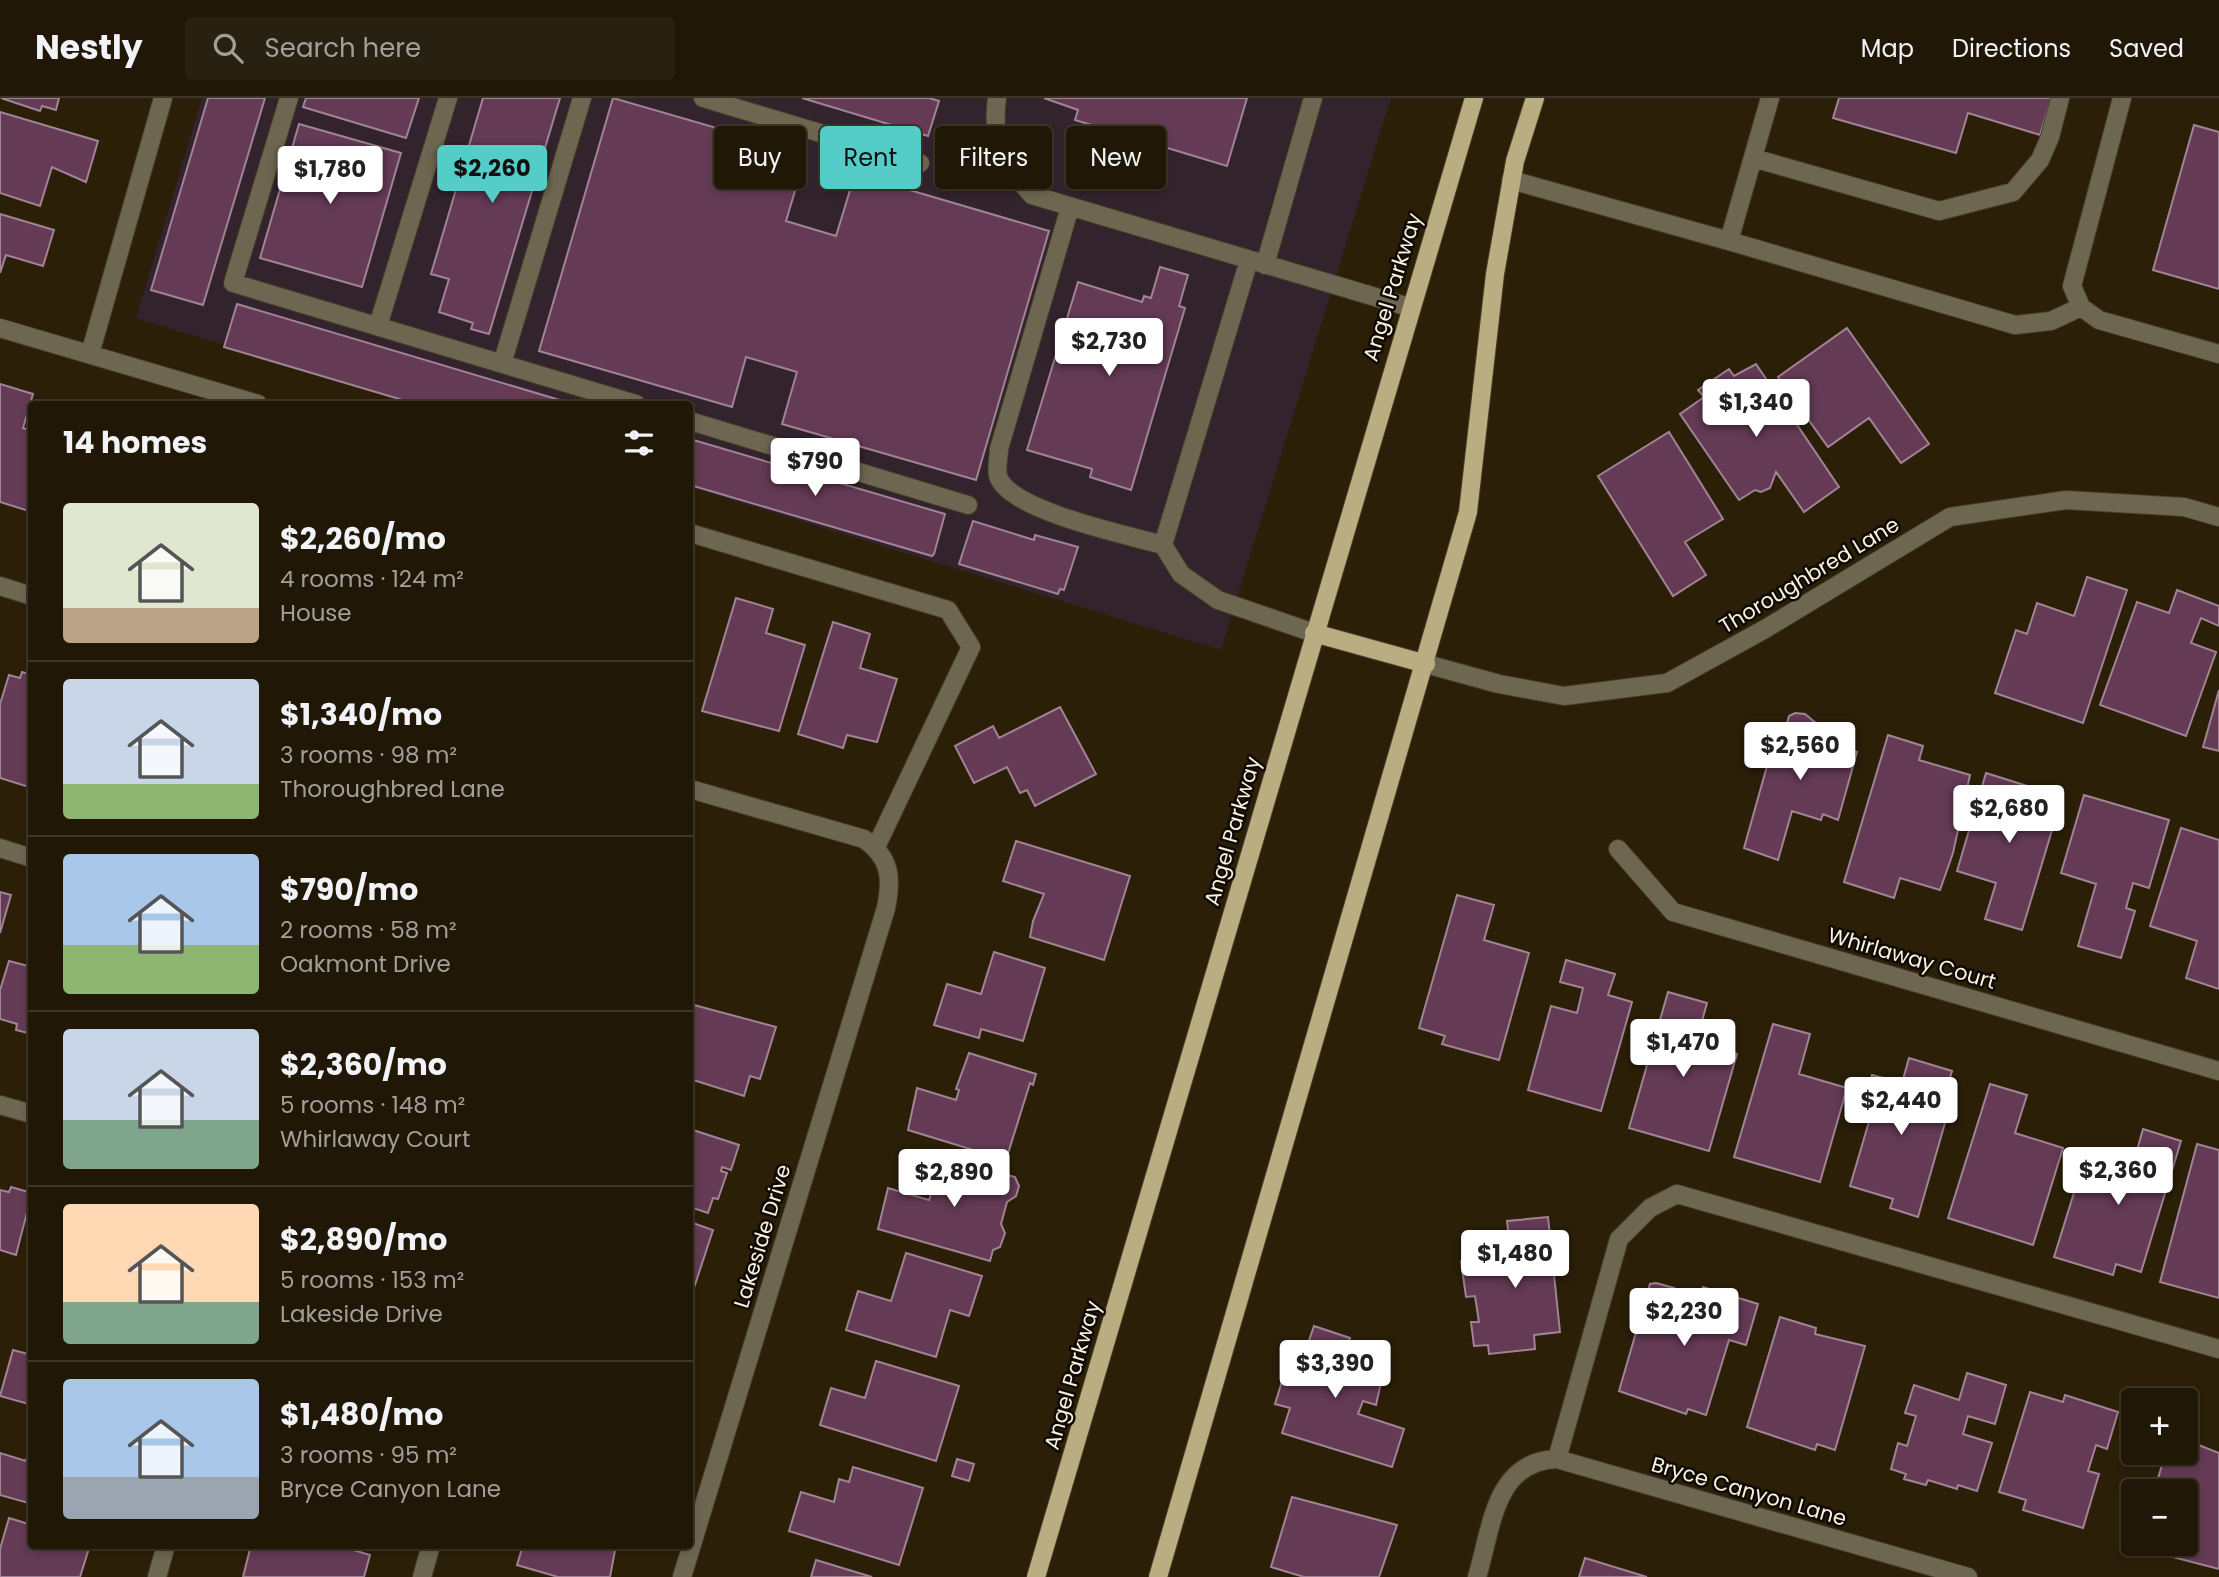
<!DOCTYPE html>
<meta charset="utf-8">
<style>
body{margin:0;font-family:Poppins,sans-serif;background:#282010;color:#f1f3f6;height:100vh;display:flex;flex-direction:column;font-size:26px;white-space:nowrap}
*{box-sizing:border-box;margin:0}
p{font-size:23px;color:#a29f9b}
.icon{flex:none;width:38px;height:38px;fill:none;stroke:currentColor;stroke-width:2;stroke-linecap:round;stroke-linejoin:round}
.map{position:relative;flex:1;overflow:hidden}
.side{position:absolute;left:28px;top:303px;width:665px;height:1148px;display:flex;flex-direction:column;background:#201706;border-radius:7px;box-shadow:0 4px 10px #0003,0 0 0 2px #3d3628}
.side>*{flex:none}
.top-card{position:absolute;left:714px;top:28px;width:665px;height:63px;display:flex;gap:14px}
.buttons{position:absolute;left:2121px;top:1290px;display:grid;gap:14px}
.buttons a{display:grid;place-items:center;width:77px;height:77px;border-radius:7px;background:#201706;box-shadow:0 4px 10px #0003,0 0 0 2px #3d3628;font-size:35px}
.price{position:absolute;translate:-50% -60px;padding:0 16px;border-radius:7px;background:#fff;color:#222;font-size:23px;line-height:46px;filter:drop-shadow(0 2px 4px #0008)}
.price::after{content:'';position:absolute;left:50%;top:42px;width:21px;height:16px;margin-left:-10px;background:inherit;clip-path:polygon(0 0,100% 0,50% 100%)}
.price.selected{background:#54cdc8;color:#111}
ul{padding:0;list-style:none}
li{display:flex;align-items:center;gap:21px;height:175px;padding:0 35px}
li+li{border-top:2px solid #3d3628}
li span{display:grid;place-items:center;flex:none;width:196px;height:140px;border-radius:7px;color:#555}
li>.icon{margin-inline-start:auto}
span .icon{width:84px;height:84px;fill:#fffc;stroke-width:1}
li b{font-size:30px}
h2{display:flex;justify-content:space-between;align-items:center;height:84px;padding:0 35px;font-size:30px}
.pill{padding:0 24px;border-radius:7px;background:#201706;box-shadow:0 4px 10px #0003,0 0 0 2px #3d3628;font-size:24px;line-height:63px}
.pill.selected{background:#54cdc8;color:#111}
header{display:flex;align-items:center;gap:42px;box-sizing:border-box;height:98px;padding:0 35px;background:#201706;border-bottom:2px solid #3d3628}
header strong{font-size:33px}
nav{display:flex;gap:38px;margin-inline-start:auto;font-size:24px}
.search{width:490px;height:63px;background:#282010;display:flex;align-items:center;gap:18px;box-sizing:border-box;padding:0 24px;border-radius:7px;color:#a29f9b;font-size:26px}
.map>svg:first-child{display:block}
.commercial{fill:#33232d}
.building{fill:#643a55;stroke:#a08495;stroke-width:2}
.lines{fill:none;stroke-linecap:round;stroke-linejoin:round}
.minor-casing{stroke:#483d27;stroke-width:20}
.major-casing{stroke:#483d27;stroke-width:20}
.minor{stroke:#6d6752;stroke-width:18}
.major{stroke:#baad82;stroke-width:18}
.labels{text-anchor:middle;dominant-baseline:central;stroke-width:5;stroke-linejoin:round;paint-order:stroke}
.street-label{font-size:21px;fill:#f9f2e3;stroke:#0f0a03}
</style>
<header>
<strong>Nestly</strong>
<div class="search"><svg class="icon" aria-label="search" viewBox="0 0 24 24"><circle cx="10" cy="10" r="6"/><path d="M15 15l6 6"/></svg>Search here</div>
<nav><a>Map</a><a>Directions</a><a>Saved</a></nav>
</header>
<div class="map">
<svg width="2219" height="1479" viewBox="0 0 2219 1479">
<rect width="100%" height="100%" fill="#2b1f08"/>
<path class="commercial" d="M 202,0 L 1391,0 L 1221,552 L 690,389 L 690,306 L 419,306 L 136,220 Z"/>
<path class="building" d="M 1,0 L 59,0 L 56,12 L 42,8 L 40,13 Z
M 208,0 L 265,0 L 203,207 L 151,192 Z
M 306,0 L 419,0 L 406,40 L 303,9 Z
M 483,0 L 560,0 L 489,236 L 471,231 L 473,225 L 439,214 L 449,181 L 431,176 Z
M 613,0 L 806,56 L 786,123 L 836,138 L 855,76 L 1049,133 L 976,382 L 782,326 L 797,274 L 746,259 L 732,309 L 539,253 Z
M 802,0 L 929,0 L 939,3 L 928,38 Z
M 1044,0 L 1247,0 L 1227,68 L 1075,22 L 1078,12 Z
M 1839,0 L 2051,0 L 2040,37 L 1968,15 L 1956,55 L 1833,20 Z
M 0,14 L 98,43 L 86,84 L 52,69 L 40,108 L 0,95 Z
M 299,26 L 401,55 L 362,189 L 260,160 Z
M 2194,27 L 2219,34 L 2219,191 L 2153,172 Z
M 0,116 L 54,132 L 43,168 L 6,157 L 0,175 Z
M 1160,169 L 1188,177 L 1179,208 L 1185,210 L 1131,392 L 1090,379 L 1092,371 L 1027,352 L 1078,184 L 1142,204 L 1144,198 L 1151,200 Z
M 237,206 L 573,306 L 416,306 L 224,249 Z
M 1847,230 L 1929,346 L 1901,365 L 1869,320 L 1828,349 L 1778,279 Z
M 1756,266 L 1839,389 L 1804,414 L 1776,374 L 1770,390 L 1761,394 L 1755,392 L 1739,402 L 1680,316 L 1704,299 L 1698,292 L 1729,271 L 1734,278 Z
M 0,286 L 33,296 L 23,330 L 32,333 L 32,414 L 0,404 Z
M 1669,334 L 1723,421 L 1685,444 L 1706,477 L 1673,498 L 1598,378 Z
M 690,341 L 945,416 L 934,456 L 932,458 L 690,387 Z
M 973,423 L 1034,442 L 1035,437 L 1078,449 L 1064,492 L 1060,491 L 1058,496 L 959,466 Z
M 2087,479 L 2127,492 L 2083,625 L 1995,595 L 2016,532 L 2027,536 L 2037,505 L 2074,518 Z
M 2177,492 L 2219,508 L 2219,528 L 2201,520 L 2191,545 L 2216,554 L 2186,638 L 2100,607 L 2137,504 L 2169,515 Z
M 736,500 L 773,511 L 766,535 L 805,547 L 779,633 L 702,613 Z
M 833,524 L 870,536 L 860,570 L 897,581 L 877,644 L 847,637 L 843,650 L 798,636 Z
M 22,574 L 32,577 L 32,690 L 0,680 L 0,606 L 9,577 L 20,580 Z
M 2219,592 L 2219,653 L 2203,649 Z
M 1060,609 L 1096,676 L 1035,708 L 1027,692 L 1020,695 L 1007,669 L 974,685 L 955,648 L 993,628 L 999,640 Z
M 1795,615 L 1805,616 L 1816,625 L 1843,635 L 1839,648 L 1857,654 L 1838,722 L 1823,716 L 1821,722 L 1792,713 L 1778,762 L 1744,750 L 1774,643 L 1782,645 L 1789,618 Z
M 1888,637 L 1923,648 L 1919,662 L 1970,677 L 1953,755 L 1940,792 L 1900,780 L 1894,800 L 1844,784 Z
M 1986,675 L 2062,699 L 2022,832 L 1985,821 L 1996,785 L 1957,773 Z
M 2084,697 L 2169,722 L 2149,790 L 2133,785 L 2126,810 L 2135,813 L 2121,860 L 2078,848 L 2096,786 L 2061,775 Z
M 2181,730 L 2219,742 L 2219,891 L 2186,880 L 2197,843 L 2150,828 Z
M 1016,743 L 1130,778 L 1104,862 L 1030,839 L 1033,823 L 1044,796 L 1003,783 Z
M 0,794 L 11,797 L 0,835 Z
M 1457,797 L 1494,807 L 1484,842 L 1529,855 L 1499,962 L 1442,946 L 1445,938 L 1419,930 Z
M 994,854 L 1045,870 L 1023,943 L 981,931 L 979,940 L 934,927 L 947,886 L 981,896 Z
M 1566,862 L 1615,876 L 1608,897 L 1632,904 L 1601,1013 L 1528,992 L 1551,908 L 1577,915 L 1583,890 L 1560,884 Z
M 9,863 L 32,869 L 32,936 L 16,932 L 17,926 L 0,921 L 0,892 Z
M 1668,894 L 1707,905 L 1696,945 L 1737,956 L 1709,1053 L 1629,1030 Z
M 694,907 L 776,929 L 760,981 L 750,978 L 744,998 L 690,981 L 690,923 Z
M 1773,926 L 1810,936 L 1799,976 L 1847,990 L 1820,1084 L 1734,1059 Z
M 969,955 L 1036,976 L 1033,987 L 1030,985 L 1006,1062 L 908,1032 L 917,990 L 956,1002 L 959,992 L 956,991 Z
M 1909,960 L 1952,973 L 1947,990 L 1932,986 L 1924,1012 L 1947,1018 L 1918,1119 L 1890,1110 L 1893,1101 L 1850,1088 L 1873,1010 L 1863,1007 L 1872,977 L 1902,985 Z
M 1990,986 L 2027,997 L 2015,1035 L 2063,1050 L 2033,1147 L 1948,1120 Z
M 690,1031 L 739,1047 L 731,1072 L 722,1069 L 721,1073 L 727,1075 L 718,1101 L 713,1100 L 708,1115 L 690,1109 Z
M 2143,1031 L 2181,1043 L 2141,1174 L 2116,1166 L 2113,1177 L 2054,1159 L 2086,1056 L 2132,1070 Z
M 2197,1046 L 2219,1052 L 2219,1200 L 2160,1184 Z
M 941,1058 L 1015,1079 L 1019,1088 L 1016,1098 L 1007,1104 L 1001,1126 L 1005,1135 L 1000,1149 L 993,1152 L 990,1163 L 878,1131 L 888,1090 L 929,1102 L 932,1093 L 927,1092 L 936,1061 L 940,1062 Z
M 11,1089 L 32,1095 L 16,1157 L 0,1152 L 0,1092 L 9,1094 Z
M 1548,1119 L 1560,1234 L 1534,1237 L 1535,1251 L 1489,1256 L 1488,1247 L 1474,1248 L 1471,1224 L 1479,1224 L 1475,1198 L 1466,1199 L 1461,1163 L 1511,1157 L 1507,1123 Z
M 690,1124 L 713,1132 L 690,1202 Z
M 906,1155 L 982,1178 L 969,1218 L 950,1212 L 936,1259 L 846,1232 L 858,1193 L 891,1203 Z
M 1656,1185 L 1674,1190 L 1678,1194 L 1672,1215 L 1694,1221 L 1703,1189 L 1758,1206 L 1746,1247 L 1729,1242 L 1706,1317 L 1688,1311 L 1686,1316 L 1619,1293 L 1650,1186 Z
M 1780,1219 L 1816,1230 L 1815,1236 L 1865,1248 L 1835,1352 L 1817,1346 L 1815,1352 L 1747,1329 Z
M 1314,1228 L 1350,1240 L 1344,1258 L 1384,1271 L 1376,1307 L 1363,1303 L 1358,1316 L 1404,1331 L 1392,1369 L 1282,1335 L 1290,1310 L 1275,1306 L 1293,1247 L 1306,1251 Z
M 13,1252 L 32,1257 L 32,1307 L 0,1298 Z
M 876,1263 L 959,1288 L 936,1363 L 820,1327 L 831,1290 L 865,1300 Z
M 1967,1275 L 2006,1287 L 1995,1326 L 1968,1318 L 1963,1336 L 1992,1345 L 1977,1393 L 1958,1387 L 1957,1391 L 1928,1382 L 1926,1387 L 1904,1381 L 1906,1376 L 1891,1371 L 1898,1345 L 1907,1348 L 1916,1318 L 1905,1315 L 1914,1287 L 1959,1302 Z
M 2030,1294 L 2063,1304 L 2065,1297 L 2118,1314 L 2107,1351 L 2096,1347 L 2088,1373 L 2099,1376 L 2083,1430 L 2023,1412 L 2026,1402 L 1999,1394 Z
M 2186,1342 L 2219,1355 L 2219,1471 L 2161,1456 L 2162,1453 L 2141,1447 L 2186,1446 L 2186,1393 L 2157,1393 L 2155,1390 L 2166,1354 L 2186,1354 Z
M 31,1344 L 32,1344 L 32,1406 L 0,1397 L 0,1355 L 26,1363 Z
M 957,1361 L 974,1366 L 969,1383 L 952,1378 Z
M 853,1369 L 923,1390 L 899,1467 L 789,1433 L 801,1394 L 834,1404 L 839,1381 L 849,1384 Z
M 1292,1399 L 1397,1427 L 1379,1479 L 1304,1479 L 1271,1469 Z
M 9,1420 L 32,1427 L 32,1447 L 90,1447 L 80,1479 L 0,1479 L 0,1451 Z
M 251,1447 L 336,1447 L 370,1457 L 364,1479 L 243,1479 Z
M 523,1447 L 616,1447 L 610,1479 L 558,1479 L 517,1467 Z
M 1585,1460 L 1647,1479 L 1579,1479 Z
M 816,1462 L 872,1479 L 811,1479 Z"/>
<g class="lines">
<g class="minor-casing">
<path id="minor" d="M 289,0 L 233,185 L 636,306
M 703,0 L 920,65
M 997,0 C 991,46 1002,63 1032,97 L 1409,209
M 2122,0 L 2072,188 L 2081,209 L 2099,222 L 2219,256
M 1753,60 L 1939,113 L 2013,94 L 2040,62 L 2050,39 L 2060,0
M 1511,82 L 1729,143 L 1770,0
M 1070,109 L 999,351 C 999,358 996,370 998,378 C 1009,413 1128,437 1163,447
M 1729,143 L 2015,227 L 2051,223 L 2081,209
M 1249,162 L 1163,447 L 1181,476 L 1218,502 L 1314,535
M 1265,167 L 1313,0
M 378,228 L 448,0
M 0,230 L 258,306
M 90,256 L 163,0
M 502,266 L 582,0
M 690,323 L 968,407
M 690,435 L 948,512 L 971,549 L 876,749
M 0,488 L 32,498
M 1426,566 L 1499,586 L 1564,598 L 1667,585 L 1765,531 L 1950,419 L 2066,402 L 2184,409 L 2219,419
M 0,750 L 32,760
M 1618,751 L 1673,814 L 2219,973
M 0,1007 L 32,1016
M 1557,1361 L 1619,1141 L 1650,1110 L 1677,1096 L 2219,1251
M 157,1479 L 166,1447
M 422,1479 L 431,1447
M 682,1479 L 886,810 C 892,780 891,760 864,741 L 690,691
M 1477,1479 C 1492,1430 1494,1363 1557,1361 L 1968,1479"/>
</g>
<g class="major-casing">
<path id="major" d="M 1314,535 L 1426,566
M 1036,1479 L 1474,0
M 1158,1479 L 1468,414 L 1495,176 L 1515,63 L 1535,0"/>
</g>
<use href="#minor" class="minor"/>
<use href="#major" class="major"/>
</g>
<g class="labels">
<g class="street-label">
<text transform="translate(1392 189) rotate(-73)">Angel Parkway</text>
<text transform="translate(1809 477) rotate(-31)">Thoroughbred Lane</text>
<text transform="translate(1232 733) rotate(-74)">Angel Parkway</text>
<text transform="translate(1912 860) rotate(16)">Whirlaway Court</text>
<text transform="translate(762 1138) rotate(-73)">Lakeside Drive</text>
<text transform="translate(1072 1277) rotate(-74)">Angel Parkway</text>
<text transform="translate(1749 1393) rotate(16)">Bryce Canyon Lane</text>
</g>
</g>
</svg>
<div class="buttons">
<a>+</a>
<a>−</a>
</div>
<b class="price selected" style="left:492px;top:107px">$2,260</b>
<b class="price" style="left:330px;top:108px">$1,780</b>
<b class="price" style="left:1109px;top:280px">$2,730</b>
<b class="price" style="left:1756px;top:341px">$1,340</b>
<b class="price" style="left:815px;top:400px">$790</b>
<b class="price" style="left:1800px;top:684px">$2,560</b>
<b class="price" style="left:2009px;top:747px">$2,680</b>
<b class="price" style="left:1683px;top:981px">$1,470</b>
<b class="price" style="left:1901px;top:1039px">$2,440</b>
<b class="price" style="left:2118px;top:1109px">$2,360</b>
<b class="price" style="left:954px;top:1111px">$2,890</b>
<b class="price" style="left:1515px;top:1192px">$1,480</b>
<b class="price" style="left:1684px;top:1250px">$2,230</b>
<b class="price" style="left:1335px;top:1302px">$3,390</b>
<div class="top-card">
<a class="pill">Buy</a>
<a class="pill selected">Rent</a>
<a class="pill">Filters</a>
<a class="pill">New</a>
</div>
<section class="side">
<h2>14 homes<svg class="icon" aria-label="filters" viewBox="0 0 24 24"><path d="M4 7h16M4 17h16"/><circle cx="9" cy="7" r="2"/><circle cx="15" cy="17" r="2"/></svg></h2>
<ul>
<li><span style="background:linear-gradient(#dfe7d0 75%,#b9a48a 0)"><svg class="icon" aria-label="home" viewBox="0 0 24 24"><path d="M3 11l9-7 9 7M6 9v11h12V9"/></svg></span><div><b>$2,260/mo</b><p>4 rooms · 124 m²</p><p>House</p></div></li>
<li><span style="background:linear-gradient(#c9d6e8 75%,#8fb573 0)"><svg class="icon" aria-label="home" viewBox="0 0 24 24"><path d="M3 11l9-7 9 7M6 9v11h12V9"/></svg></span><div><b>$1,340/mo</b><p>3 rooms · 98 m²</p><p>Thoroughbred Lane</p></div></li>
<li><span style="background:linear-gradient(#a9c7e8 65%,#8fb573 0)"><svg class="icon" aria-label="home" viewBox="0 0 24 24"><path d="M3 11l9-7 9 7M6 9v11h12V9"/></svg></span><div><b>$790/mo</b><p>2 rooms · 58 m²</p><p>Oakmont Drive</p></div></li>
<li><span style="background:linear-gradient(#c9d6e8 65%,#7fa58c 0)"><svg class="icon" aria-label="home" viewBox="0 0 24 24"><path d="M3 11l9-7 9 7M6 9v11h12V9"/></svg></span><div><b>$2,360/mo</b><p>5 rooms · 148 m²</p><p>Whirlaway Court</p></div></li>
<li><span style="background:linear-gradient(#ffd9b3 70%,#7fa58c 0)"><svg class="icon" aria-label="home" viewBox="0 0 24 24"><path d="M3 11l9-7 9 7M6 9v11h12V9"/></svg></span><div><b>$2,890/mo</b><p>5 rooms · 153 m²</p><p>Lakeside Drive</p></div></li>
<li><span style="background:linear-gradient(#a9c7e8 70%,#9aa5b1 0)"><svg class="icon" aria-label="home" viewBox="0 0 24 24"><path d="M3 11l9-7 9 7M6 9v11h12V9"/></svg></span><div><b>$1,480/mo</b><p>3 rooms · 95 m²</p><p>Bryce Canyon Lane</p></div></li>
</ul>
</section>
</div>
